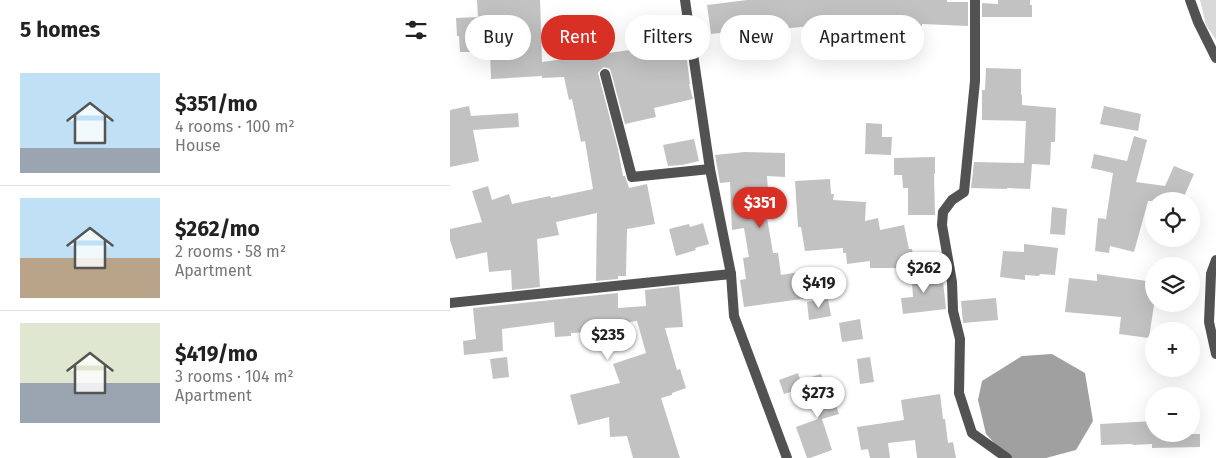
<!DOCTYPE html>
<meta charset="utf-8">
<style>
body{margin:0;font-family:"Fira Sans",sans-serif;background:#f6f6f6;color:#222;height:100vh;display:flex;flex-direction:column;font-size:19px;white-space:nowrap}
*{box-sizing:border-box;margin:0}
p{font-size:16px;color:#767676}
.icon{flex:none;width:28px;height:28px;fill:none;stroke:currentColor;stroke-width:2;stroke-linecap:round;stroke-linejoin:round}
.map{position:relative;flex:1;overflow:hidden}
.drawer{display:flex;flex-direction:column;background:#fff;width:450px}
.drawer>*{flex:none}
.guide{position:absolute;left:15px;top:15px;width:475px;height:45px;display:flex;gap:10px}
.tools{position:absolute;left:695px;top:192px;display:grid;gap:10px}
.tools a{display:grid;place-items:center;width:55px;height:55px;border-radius:50%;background:#fff;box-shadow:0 5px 20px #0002;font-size:25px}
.price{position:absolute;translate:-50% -42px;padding:0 11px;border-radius:18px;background:#fff;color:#222;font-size:16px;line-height:32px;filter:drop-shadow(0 1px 2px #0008)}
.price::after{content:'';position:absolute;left:50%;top:30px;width:15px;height:11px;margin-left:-8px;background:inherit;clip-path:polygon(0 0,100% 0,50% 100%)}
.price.active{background:#d93025;color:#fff}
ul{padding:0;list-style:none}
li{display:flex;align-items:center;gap:15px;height:125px;padding:0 20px}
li+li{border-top:1px solid #e0e0e0}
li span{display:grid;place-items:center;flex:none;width:140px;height:100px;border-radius:0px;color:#555}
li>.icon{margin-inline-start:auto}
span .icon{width:60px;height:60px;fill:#fffc;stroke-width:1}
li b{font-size:21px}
h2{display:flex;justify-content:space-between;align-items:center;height:60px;padding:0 20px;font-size:21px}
.pill{padding:0 18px;border-radius:22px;background:#fff;box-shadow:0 5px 20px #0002;font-size:18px;line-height:45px}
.pill.active{background:#d93025;color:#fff}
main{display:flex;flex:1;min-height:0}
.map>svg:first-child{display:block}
.green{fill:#d9d9d9}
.water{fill:#a0a0a0}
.building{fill:#c2c2c2}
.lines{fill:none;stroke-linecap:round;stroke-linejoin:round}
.lane{stroke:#525252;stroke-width:10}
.street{stroke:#525252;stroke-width:10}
</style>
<main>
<section class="drawer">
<h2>5 homes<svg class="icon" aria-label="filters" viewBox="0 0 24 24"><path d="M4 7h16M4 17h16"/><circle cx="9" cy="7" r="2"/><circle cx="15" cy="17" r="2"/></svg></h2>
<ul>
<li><span style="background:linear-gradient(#bfe0f5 75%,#9aa5b1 0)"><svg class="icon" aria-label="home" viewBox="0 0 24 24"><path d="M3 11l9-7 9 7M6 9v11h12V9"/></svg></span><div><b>$351/mo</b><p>4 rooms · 100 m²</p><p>House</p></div></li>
<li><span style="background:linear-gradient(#bfe0f5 60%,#b9a48a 0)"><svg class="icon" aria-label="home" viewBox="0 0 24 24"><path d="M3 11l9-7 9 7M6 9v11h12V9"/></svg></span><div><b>$262/mo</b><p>2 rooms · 58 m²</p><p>Apartment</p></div></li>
<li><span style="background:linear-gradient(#dfe7d0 60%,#9aa5b1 0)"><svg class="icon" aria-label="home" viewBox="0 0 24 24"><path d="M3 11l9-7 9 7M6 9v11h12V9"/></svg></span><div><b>$419/mo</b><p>3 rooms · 104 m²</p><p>Apartment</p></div></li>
</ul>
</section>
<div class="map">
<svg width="766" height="458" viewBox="0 0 766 458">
<rect width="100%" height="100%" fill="#fff"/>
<path class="green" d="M 750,0 L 766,0 L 766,40 L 756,25 Z"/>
<path class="water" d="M 602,354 L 635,373 L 643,421 L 626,450 L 596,458 L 558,458 L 536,434 L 528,400 L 532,381 L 572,356 Z"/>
<path class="building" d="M 27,0 L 90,0 L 92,62 L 180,50 L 179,48 L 216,40 L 214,24 L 231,23 L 233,53 L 236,53 L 240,84 L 239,84 L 243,99 L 204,108 L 206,117 L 175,124 L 161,72 L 160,69 L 154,67 L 151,69 L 148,73 L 168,149 L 173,176 L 175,176 L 179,188 L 197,184 L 205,224 L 177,229 L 176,276 L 168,276 L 168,279 L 146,281 L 147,213 L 106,222 L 109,235 L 87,239 L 90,287 L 62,290 L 61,270 L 39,272 L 37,252 L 6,259 L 0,240 L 0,229 L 32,222 L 22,191 L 38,186 L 42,200 L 59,194 L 62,204 L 100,196 L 101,198 L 143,189 L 135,141 L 131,142 L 122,99 L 119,100 L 114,77 L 92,78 L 92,76 L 41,79 L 40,52 L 10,52 L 9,36 L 7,36 L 6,18 L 28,17 Z
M 297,0 L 497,0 L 497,2 L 518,2 L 518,26 L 472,24 L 472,26 L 449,25 L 449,21 L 372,26 L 372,25 L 289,33 L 289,31 L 261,34 L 257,5 Z
M 548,0 L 580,0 L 580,5 L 582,5 L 582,17 L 532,17 L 532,3 L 548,4 Z
M 536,68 L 571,69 L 571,95 L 572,95 L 572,105 L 606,108 L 605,142 L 601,142 L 600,165 L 582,164 L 580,189 L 557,188 L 557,189 L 521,188 L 524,162 L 574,163 L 576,121 L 532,120 L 532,90 L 535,90 Z
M 19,106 L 21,116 L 68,113 L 69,127 L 23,130 L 29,161 L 0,167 L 0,110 Z
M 654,106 L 691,114 L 688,131 L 650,124 Z
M 416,123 L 432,124 L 432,137 L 442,137 L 441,155 L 415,154 Z
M 684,136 L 697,140 L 686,182 L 715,186 L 724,166 L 744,174 L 732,201 L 698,201 L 684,252 L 660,246 L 659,253 L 645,251 L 648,218 L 656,219 L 663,173 L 641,168 L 644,154 L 677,161 Z
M 244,139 L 249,161 L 232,165 L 218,166 L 213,145 Z
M 295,152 L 335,153 L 335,177 L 317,176 L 319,205 L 315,206 L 323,253 L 328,253 L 331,275 L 362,270 L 366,297 L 294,307 L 290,280 L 296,279 L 293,258 L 299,257 L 294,228 L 282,230 L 280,182 L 270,183 L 265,155 Z
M 485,157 L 485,174 L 484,174 L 485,215 L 458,215 L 458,188 L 453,188 L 452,175 L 444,175 L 444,158 Z
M 380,179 L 381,194 L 384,194 L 383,200 L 416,202 L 415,221 L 428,218 L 430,230 L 454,225 L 459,249 L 462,249 L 465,266 L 453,268 L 420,268 L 420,261 L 397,264 L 396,253 L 393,253 L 393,248 L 355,251 L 351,227 L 348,227 L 345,181 Z
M 602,207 L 617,209 L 615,235 L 600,234 Z
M 253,223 L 259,244 L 245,248 L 246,250 L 226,256 L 219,229 L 239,224 L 240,227 Z
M 574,244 L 608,248 L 605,275 L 590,274 L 589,276 L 575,275 L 575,280 L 550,277 L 553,251 L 574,252 Z
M 478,267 L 480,283 L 493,281 L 496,309 L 453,314 L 451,298 L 463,297 L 461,268 Z
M 647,274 L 704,282 L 704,305 L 699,338 L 669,334 L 671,317 L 615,312 L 619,278 L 647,281 Z
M 229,286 L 233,327 L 215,328 L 227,370 L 230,369 L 236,388 L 222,393 L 222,395 L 211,398 L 230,458 L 183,458 L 177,436 L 160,437 L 159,417 L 128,425 L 120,395 L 170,383 L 163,364 L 196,353 L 187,321 L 142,327 L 142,332 L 121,333 L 121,336 L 105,337 L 104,322 L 52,329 L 53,351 L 14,355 L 13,341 L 26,339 L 23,308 L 168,293 L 168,308 L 196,306 L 195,290 Z
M 546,298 L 548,320 L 513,323 L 511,301 Z
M 378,299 L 381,316 L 359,320 L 357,302 Z
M 410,319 L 413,339 L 392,342 L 389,323 Z
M 57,357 L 59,377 L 43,379 L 40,359 Z
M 420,357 L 424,382 L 410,384 L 407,359 Z
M 348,373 L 353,388 L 334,394 L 329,380 Z
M 371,374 L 379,395 L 382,394 L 389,414 L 372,419 L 382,450 L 360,458 L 357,458 L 346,427 L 368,419 L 355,379 Z
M 490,394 L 493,419 L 495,419 L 498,443 L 503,442 L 506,458 L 467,458 L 465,440 L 438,443 L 440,458 L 420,458 L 418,449 L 411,450 L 407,427 L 454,420 L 451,400 Z
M 704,421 L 704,434 L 750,434 L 750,447 L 702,448 L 702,444 L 683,445 L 682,444 L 651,445 L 650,424 Z"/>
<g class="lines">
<path class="lane" d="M 155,74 L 182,177 L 260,169
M 0,303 L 281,274"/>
<path class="street" d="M 235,0 L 260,169 L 281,274 L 284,316 L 337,458
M 525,0 L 525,81 L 514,192 L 502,200 L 493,212 L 492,225 L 502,282 L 503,311 L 510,339 L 509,393 L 522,433 L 557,458
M 740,0 L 748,22 L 766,58
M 766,260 L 761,274 L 759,322 L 766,354"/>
</g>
</svg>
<div class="tools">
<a><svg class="icon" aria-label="locate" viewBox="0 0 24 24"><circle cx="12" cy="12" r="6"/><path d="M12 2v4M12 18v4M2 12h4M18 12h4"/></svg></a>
<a><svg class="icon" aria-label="layers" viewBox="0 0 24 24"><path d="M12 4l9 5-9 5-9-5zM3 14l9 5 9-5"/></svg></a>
<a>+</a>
<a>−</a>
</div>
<b class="price active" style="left:310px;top:229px">$351</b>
<b class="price" style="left:474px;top:294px">$262</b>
<b class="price" style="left:369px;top:309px">$419</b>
<b class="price" style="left:158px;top:361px">$235</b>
<b class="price" style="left:368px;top:419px">$273</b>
<div class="guide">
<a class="pill">Buy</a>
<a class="pill active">Rent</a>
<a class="pill">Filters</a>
<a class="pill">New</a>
<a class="pill">Apartment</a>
</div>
</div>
</main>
